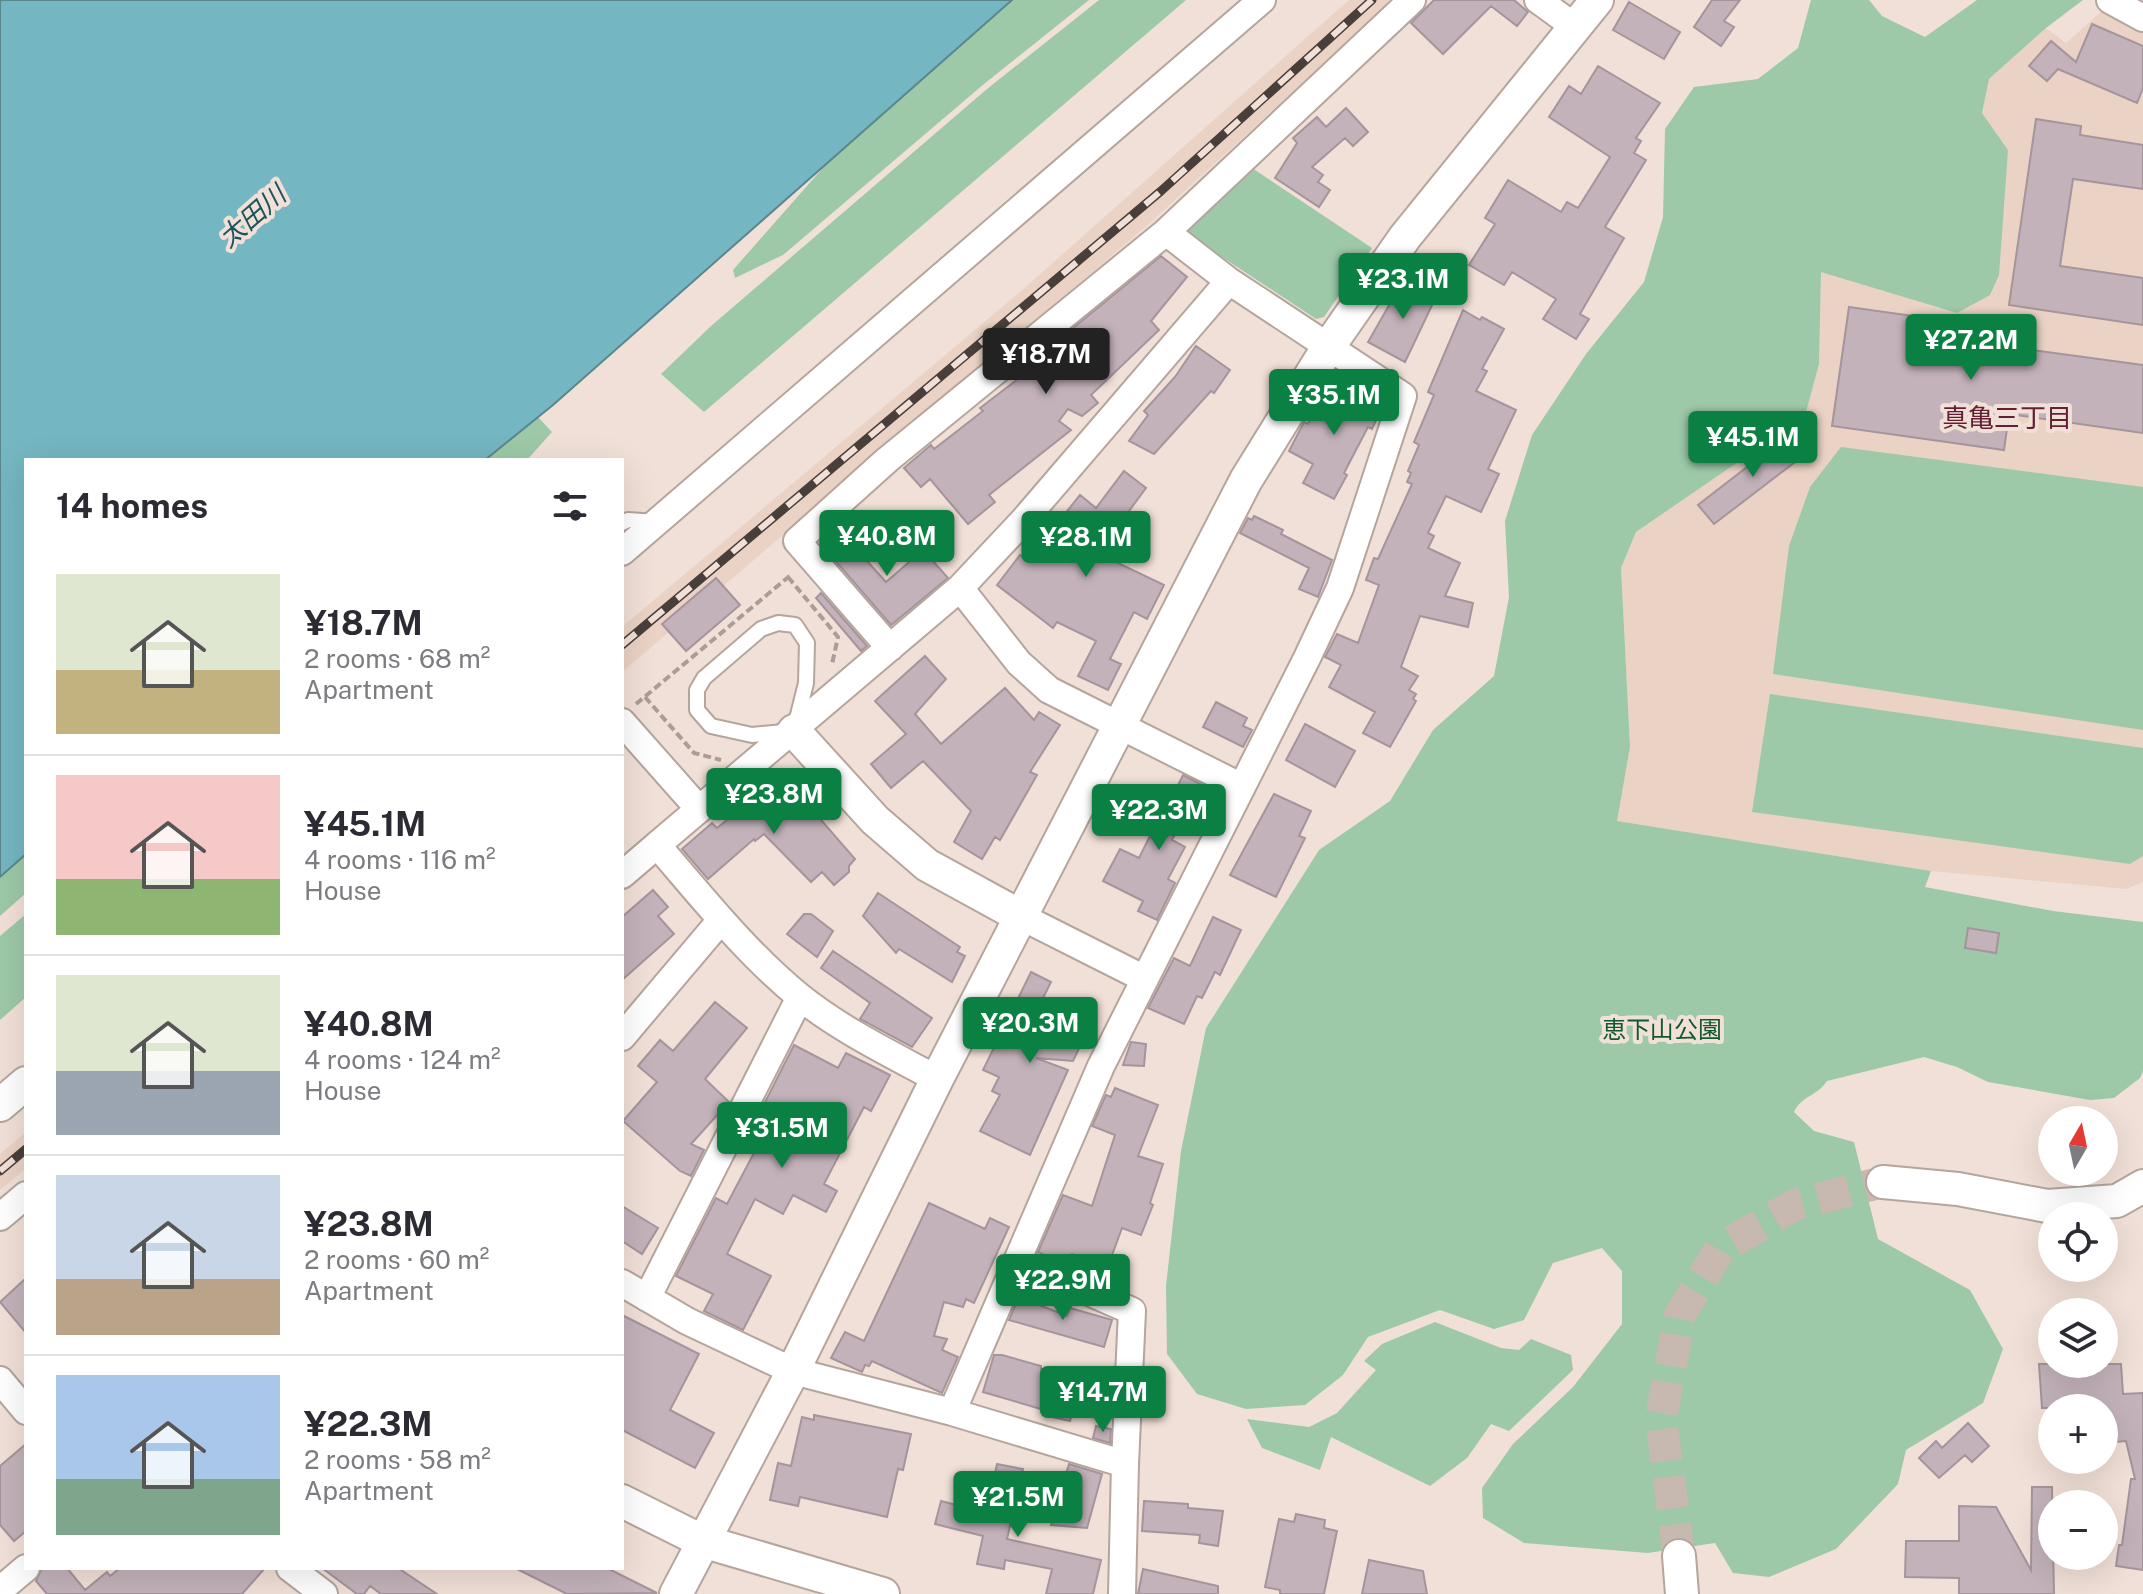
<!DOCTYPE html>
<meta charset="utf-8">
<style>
body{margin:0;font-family:"Public Sans","Noto Sans JP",sans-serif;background:#f7f7f7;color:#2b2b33;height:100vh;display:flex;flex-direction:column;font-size:30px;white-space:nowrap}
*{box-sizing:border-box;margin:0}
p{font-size:26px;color:#7c7c81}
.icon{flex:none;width:44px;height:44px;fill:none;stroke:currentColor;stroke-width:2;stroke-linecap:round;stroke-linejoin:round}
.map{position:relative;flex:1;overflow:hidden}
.details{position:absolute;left:24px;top:458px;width:600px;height:1112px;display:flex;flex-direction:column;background:#fff;border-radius:0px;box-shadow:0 8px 32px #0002}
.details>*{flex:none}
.needle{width:52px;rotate:9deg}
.fabs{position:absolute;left:2038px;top:1106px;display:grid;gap:16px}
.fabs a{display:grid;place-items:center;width:80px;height:80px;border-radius:50%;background:#fff;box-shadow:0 8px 32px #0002;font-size:40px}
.price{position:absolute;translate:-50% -68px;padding:0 18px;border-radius:8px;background:#0b8043;color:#fff;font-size:26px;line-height:52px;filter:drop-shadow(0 2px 4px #0008)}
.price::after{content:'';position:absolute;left:50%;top:48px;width:24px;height:18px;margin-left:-12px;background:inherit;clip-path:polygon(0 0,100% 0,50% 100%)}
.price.selected{background:#222;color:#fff}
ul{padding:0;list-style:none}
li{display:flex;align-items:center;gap:24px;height:200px;padding:0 32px}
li+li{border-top:2px solid #e1e1e2}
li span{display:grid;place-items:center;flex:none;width:224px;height:160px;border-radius:0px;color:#555}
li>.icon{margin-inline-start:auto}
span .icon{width:96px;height:96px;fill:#fffc;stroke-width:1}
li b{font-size:34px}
h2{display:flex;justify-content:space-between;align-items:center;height:96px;padding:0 32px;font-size:34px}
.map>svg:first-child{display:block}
.built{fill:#ead2c5}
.green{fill:#9dc9a8}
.water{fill:#74b6c1;stroke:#5a878d;stroke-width:2}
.building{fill:#c3b2ba;stroke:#a5949c;stroke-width:2}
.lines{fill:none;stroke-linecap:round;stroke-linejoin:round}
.tertiary-tunnel{stroke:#c7b8b0;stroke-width:32;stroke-dasharray:32 16;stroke-linecap:butt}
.service-casing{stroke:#b5a59d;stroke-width:18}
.minor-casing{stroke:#b5a59d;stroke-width:30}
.tertiary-casing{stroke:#b5a59d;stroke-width:36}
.path{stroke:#ab9d96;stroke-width:4;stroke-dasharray:8 4;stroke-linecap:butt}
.service{stroke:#fff;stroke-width:14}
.minor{stroke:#fff;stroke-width:26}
.tertiary{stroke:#fff;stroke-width:32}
.rail-casing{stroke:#483f3b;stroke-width:9}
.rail{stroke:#f1e0d7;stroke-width:6;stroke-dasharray:18;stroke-linecap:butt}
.labels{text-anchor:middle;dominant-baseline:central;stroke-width:8;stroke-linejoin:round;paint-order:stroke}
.park-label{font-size:24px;fill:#10592f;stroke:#f1e0d7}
.water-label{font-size:26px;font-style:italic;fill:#1b545c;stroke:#f1e0d7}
.neighbourhood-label{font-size:26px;fill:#641f34;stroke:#f1e0d7}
</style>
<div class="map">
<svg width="2143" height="1594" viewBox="0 0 2143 1594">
<rect width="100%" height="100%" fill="#f1e0d7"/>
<path class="built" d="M 1349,0 L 1389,0 L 1367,24 L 1150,223 L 622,672 L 622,627 L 1020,292 Z
M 2103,10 L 2143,28 L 2143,882 L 2126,889 L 1931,871 L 1616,821 L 1630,747 L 1621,568 L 1636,532 L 1805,416 L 1819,364 L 1821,271 L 1957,313 L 2008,150 L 1982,113 L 1989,79 L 2046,28 L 2066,43 Z
M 26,1132 L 26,1168 L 0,1190 L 0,1154 Z"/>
<path class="green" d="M 1012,0 L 1089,0 L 984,84 L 783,255 L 735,278 L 733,270 L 829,161 Z
M 1099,0 L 1186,0 L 704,412 L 661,374 L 711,326 L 987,89 Z
M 1811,0 L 1869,0 L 1882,16 L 1925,37 L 1977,0 L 2083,0 L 2046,28 L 1989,79 L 1982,113 L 2008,150 L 1999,275 L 1990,295 L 1957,313 L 1821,272 L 1819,364 L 1805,416 L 1636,532 L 1621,568 L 1630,747 L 1617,821 L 1931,871 L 1925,887 L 2053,911 L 2143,922 L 2143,1071 L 2140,1078 L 2114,1098 L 2090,1100 L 1988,1082 L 1957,1067 L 1924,1057 L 1827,1081 C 1815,1098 1802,1095 1794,1112 L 1814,1131 L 1854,1142 L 1878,1239 L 1970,1290 L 2003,1349 L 1983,1403 L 1906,1450 L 1898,1484 L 1836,1549 L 1769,1577 L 1733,1573 L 1715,1543 L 1648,1553 L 1524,1543 L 1483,1518 L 1482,1488 L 1513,1444 L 1573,1387 L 1622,1324 L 1622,1271 L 1602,1248 L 1553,1263 L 1524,1320 L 1494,1329 L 1440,1310 L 1368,1337 L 1343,1375 L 1305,1405 L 1246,1409 L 1197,1394 L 1167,1354 L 1166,1286 L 1181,1151 L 1206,1028 L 1319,850 L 1390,801 L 1433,730 L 1494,676 L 1509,597 L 1505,521 L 1532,435 L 1586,354 L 1644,282 L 1663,217 L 1665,129 L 1694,87 L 1758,79 L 1798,48 Z
M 1252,168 L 1372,248 L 1324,317 L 1316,319 L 1189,235 L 1189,224 Z
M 538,417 L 552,432 L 527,460 L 485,460 Z
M 1841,447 L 2143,487 L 2143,730 L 1773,674 L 1789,546 L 1810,487 Z
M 1770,694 L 2143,748 L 2143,856 L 2130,864 L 1752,812 Z
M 26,854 L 26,893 L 0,916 L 0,877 Z
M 26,914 L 26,997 L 0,1020 L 0,936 Z
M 1435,1322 L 1501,1348 L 1519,1350 L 1531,1339 L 1571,1355 L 1573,1370 L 1509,1431 L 1491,1424 L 1467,1458 L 1430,1486 L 1331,1437 L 1320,1470 L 1262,1448 L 1247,1419 L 1309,1427 L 1337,1413 L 1376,1370 L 1364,1361 L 1382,1344 Z"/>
<path class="water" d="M 0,0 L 1012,0 L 553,405 L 485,460 L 26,460 L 26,854 L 0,877 Z"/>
<path class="building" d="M 1434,0 L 1514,0 L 1528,12 L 1517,26 L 1491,6 L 1443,54 L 1411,23 Z
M 1712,0 L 1740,0 L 1724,21 L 1734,27 L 1721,46 L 1694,27 Z
M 1629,2 L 1680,32 L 1664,59 L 1613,30 Z
M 2092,24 L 2143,46 L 2143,88 L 2137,103 L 2058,69 L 2047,81 L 2029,66 L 2051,41 L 2076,62 Z
M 1598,66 L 1660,103 L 1636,138 L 1641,141 L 1634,153 L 1646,160 L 1605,227 L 1624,238 L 1580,314 L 1589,319 L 1576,339 L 1543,319 L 1556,299 L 1512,272 L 1504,285 L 1469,265 L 1495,224 L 1485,218 L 1508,180 L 1561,212 L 1567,202 L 1578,208 L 1610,157 L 1549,117 L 1569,86 L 1581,94 Z
M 1346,108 L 1368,132 L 1353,146 L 1345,138 L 1312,167 L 1323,175 L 1318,182 L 1330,190 L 1319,207 L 1275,178 L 1297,143 L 1293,138 L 1317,117 L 1326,127 Z
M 2036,119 L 2081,126 L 2080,135 L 2143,145 L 2143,189 L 2073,179 L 2060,266 L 2143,278 L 2143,325 L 2009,305 Z
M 1161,256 L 1187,277 L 1151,321 L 1159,330 L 1091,395 L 1098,403 L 1082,416 L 1068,409 L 1059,421 L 1071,430 L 989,495 L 995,502 L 968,524 L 930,479 L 921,487 L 904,468 L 931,445 L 934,449 L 983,411 L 980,408 L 1031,369 L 1028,365 Z
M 1404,279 L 1436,297 L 1405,362 L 1368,342 Z
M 1849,307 L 2020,331 L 2018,348 L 2143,365 L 2143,433 L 2009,414 L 2004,450 L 1832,426 Z
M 1463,310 L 1480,320 L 1482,317 L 1504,329 L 1482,369 L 1487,371 L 1476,391 L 1516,410 L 1488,469 L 1499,474 L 1481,512 L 1446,496 L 1428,533 L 1434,536 L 1428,548 L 1460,563 L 1445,596 L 1473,603 L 1468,627 L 1420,616 L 1401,667 L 1418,676 L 1409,690 L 1416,694 L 1413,699 L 1416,701 L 1390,747 L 1363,733 L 1375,712 L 1329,687 L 1341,665 L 1325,657 L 1337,634 L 1358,643 L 1379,585 L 1366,580 L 1374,558 L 1378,559 L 1412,484 L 1407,482 L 1411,473 L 1408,471 L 1419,445 L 1414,442 L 1434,395 L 1428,392 Z
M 1196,346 L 1230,370 L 1214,393 L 1211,391 L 1154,454 L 1129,441 L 1148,415 L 1144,411 L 1175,377 Z
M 1328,384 L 1355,398 L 1359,391 L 1384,403 L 1372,429 L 1368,427 L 1344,473 L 1347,475 L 1334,499 L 1303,483 L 1313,464 L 1289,451 L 1304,422 L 1308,424 Z
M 1791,433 L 1805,451 L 1803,456 L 1714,524 L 1698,505 Z
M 1124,471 L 1146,488 L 1118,526 L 1122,529 L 1101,555 L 1164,585 L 1147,619 L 1134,612 L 1110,659 L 1121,664 L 1108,690 L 1078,676 L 1096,641 L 1057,622 L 1053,628 L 997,585 L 1020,555 L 1027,561 L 1080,495 L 1096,508 Z
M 1254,516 L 1283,530 L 1281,534 L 1332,560 L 1318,597 L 1299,589 L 1309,568 L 1240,533 L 1248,518 L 1252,520 Z
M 838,529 L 886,582 L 923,550 L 948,578 L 891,625 L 821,544 Z
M 716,578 L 740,605 L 686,651 L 662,624 Z
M 821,593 L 867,646 L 861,651 L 816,598 Z
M 925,656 L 946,679 L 915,714 L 941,744 L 1005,688 L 1034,720 L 1039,712 L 1060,725 L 1030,772 L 1037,775 L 1000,840 L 995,837 L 982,859 L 954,842 L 971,811 L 923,761 L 891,788 L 871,764 L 906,734 L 875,701 Z
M 1216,702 L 1247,718 L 1243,726 L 1252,730 L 1243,747 L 1203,727 Z
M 1305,724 L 1355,751 L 1335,787 L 1286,760 Z
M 1183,775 L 1216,792 L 1204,815 L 1189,808 L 1172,840 L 1185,847 L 1168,879 L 1175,883 L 1157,920 L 1138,911 L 1143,901 L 1103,881 L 1120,849 L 1139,858 L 1153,830 L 1155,832 Z
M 773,783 L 789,783 L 855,859 L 849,866 L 849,872 L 834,885 L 822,872 L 811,882 L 764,834 L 755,841 L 754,839 L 708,879 L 682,849 L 712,823 L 717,828 Z
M 1274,794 L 1311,811 L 1299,836 L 1305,838 L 1276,897 L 1230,875 Z
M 653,890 L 668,907 L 658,916 L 674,934 L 622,980 L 622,917 Z
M 878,893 L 960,947 L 957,952 L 965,956 L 952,982 L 899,949 L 896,953 L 863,916 Z
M 804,914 L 811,914 L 833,931 L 817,957 L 787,934 Z
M 1213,917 L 1241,930 L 1220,975 L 1215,972 L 1202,998 L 1197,996 L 1184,1024 L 1148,1008 L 1174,958 L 1190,966 Z
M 1968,928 L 1999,933 L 1996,953 L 1965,948 Z
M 833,951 L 932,1018 L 912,1047 L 860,1019 L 870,1003 L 821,968 Z
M 1031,972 L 1051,982 L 1042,1000 L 1091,1024 L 1073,1061 L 1036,1058 L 1068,1070 L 1030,1155 L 980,1131 L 1000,1095 L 992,1091 L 999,1077 L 983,1070 Z
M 715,1002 L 747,1028 L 705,1079 L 729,1102 L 691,1144 L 704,1150 L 691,1176 L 680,1171 L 623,1121 L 657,1082 L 638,1066 L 660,1040 L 673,1051 Z
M 1131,1042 L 1146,1044 L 1144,1066 L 1123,1065 Z
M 794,1045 L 838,1068 L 846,1053 L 890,1075 L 871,1111 L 864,1107 L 824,1184 L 837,1191 L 826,1212 L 793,1195 L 783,1214 L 755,1199 L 727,1254 L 771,1276 L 743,1330 L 704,1311 L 713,1294 L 676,1276 L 716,1198 L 727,1204 L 764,1134 L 752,1128 Z
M 1115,1088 L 1158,1105 L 1138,1156 L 1163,1164 L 1150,1203 L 1153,1205 L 1141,1235 L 1122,1228 L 1108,1266 L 1072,1254 L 1068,1265 L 1038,1252 L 1063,1195 L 1092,1206 L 1115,1135 L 1092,1126 L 1106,1095 L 1111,1097 Z
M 929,1203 L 985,1229 L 990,1218 L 1009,1227 L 974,1303 L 966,1299 L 963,1307 L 944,1302 L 934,1336 L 947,1339 L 942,1350 L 958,1357 L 942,1393 L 872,1361 L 869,1366 L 865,1365 L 862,1372 L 831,1358 L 845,1332 L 864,1341 Z
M 622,1206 L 658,1228 L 642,1254 L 622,1241 Z
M 26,1278 L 26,1333 L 0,1302 Z
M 1019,1297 L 1067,1316 L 1070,1308 L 1112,1320 L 1104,1347 L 1009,1320 Z
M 622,1315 L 699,1354 L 670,1410 L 714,1433 L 695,1468 L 622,1430 Z
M 994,1355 L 1002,1355 L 1041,1366 L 1041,1369 L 1080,1378 L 1070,1421 L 1043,1415 L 1044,1410 L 983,1392 Z
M 2039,1364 L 2121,1364 L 2123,1394 L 2143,1393 L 2143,1570 L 2116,1566 L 2119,1545 L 2122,1545 L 2131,1479 L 2135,1479 L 2126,1441 L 2104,1443 L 2104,1408 L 2042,1408 Z
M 814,1415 L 911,1434 L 903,1470 L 898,1469 L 887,1517 L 800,1497 L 798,1506 L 770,1500 L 778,1463 L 791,1466 L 802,1417 L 814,1420 Z
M 1968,1423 L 1989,1446 L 1972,1462 L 1965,1455 L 1939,1478 L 1919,1458 L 1936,1441 L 1942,1448 Z
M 1096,1426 L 1111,1429 L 1110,1443 L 1093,1438 Z
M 26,1444 L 26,1531 L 14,1541 L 0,1525 L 0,1466 Z
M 997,1464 L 1023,1469 L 1007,1539 L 1101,1560 L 1093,1594 L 1046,1594 L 1052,1569 L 1005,1560 L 1004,1569 L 977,1564 L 983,1536 L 935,1524 L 941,1501 L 987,1513 Z
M 1069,1464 L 1102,1474 L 1087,1528 L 1051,1525 Z
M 2032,1487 L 2052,1487 L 2054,1594 L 1959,1594 L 1959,1578 L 1905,1577 L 1906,1541 L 1959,1541 L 1959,1506 L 1996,1507 L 2031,1570 Z
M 1144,1501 L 1188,1504 L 1188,1508 L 1223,1511 L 1218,1546 L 1199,1543 L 1200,1535 L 1142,1531 Z
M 1296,1514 L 1325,1520 L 1324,1528 L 1337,1531 L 1324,1594 L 1280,1594 L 1280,1590 L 1265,1587 L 1279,1519 L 1294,1522 Z
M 1369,1560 L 1423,1571 L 1427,1594 L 1362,1594 Z
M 42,1568 L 67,1568 L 85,1590 L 107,1572 L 110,1576 L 120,1568 L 265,1568 L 242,1594 L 47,1594 L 36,1581 Z
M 322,1568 L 398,1568 L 437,1594 L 381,1594 L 370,1586 L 364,1594 L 357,1594 Z
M 515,1568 L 607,1568 L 657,1593 L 567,1594 Z
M 1143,1569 L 1218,1586 L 1218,1594 L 1138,1594 Z"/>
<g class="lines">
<path class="tertiary-tunnel" d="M 1679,1556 L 1661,1418 L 1680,1315 L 1720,1249 L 1794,1205 L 1883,1182"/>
<g class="service-casing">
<path id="service" d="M 622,523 L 628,520 L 657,522
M 778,623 L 795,625 L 807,643 L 806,683 L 794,731 L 752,735 L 711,726 L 697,710 L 697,690 L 704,678 L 761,629 Z"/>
</g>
<g class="minor-casing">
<path id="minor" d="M 1538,0 L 1575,27
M 2110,0 L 2143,18
M 622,552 L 1262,0
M 960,588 L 1019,663 L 1049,690 L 1242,787
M 890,648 L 797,541 L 887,460 L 1166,232 L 1412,0
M 622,722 L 699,809
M 622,875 L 657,845
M 1020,916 L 1145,979
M 622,1037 L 721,920
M 937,1079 C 891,1054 841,1030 800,997 C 746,953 702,897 657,845 L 960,588 L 1023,521 L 1229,281
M 0,1217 L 26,1195
M 1018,1261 L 1132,1311 L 1125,1464
M 622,1283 L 687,1321 L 793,1371 L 952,1412 L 1125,1464 L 1122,1594
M 647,1298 L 800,997
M 0,1380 L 26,1411
M 952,1412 L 1101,1066 L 1307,658 L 1340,588 L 1403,396 L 1229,281 L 1166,232
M 290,1568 L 324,1594
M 0,1590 L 26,1568"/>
</g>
<g class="tertiary-casing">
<path id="tertiary" d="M 794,731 L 875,820 L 927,865 L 1020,916
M 0,1105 L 26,1083
M 1883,1182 L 1958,1189 L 2047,1206 L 2117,1201 L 2143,1186
M 622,1501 L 702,1541 L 883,1594
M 1679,1556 L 1682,1594
M 676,1594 L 793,1371 L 937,1079 L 1246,480 L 1329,346 L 1405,237 L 1597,0"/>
</g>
<path class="path" d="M 788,577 L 838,637 L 832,664
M 645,697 L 694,753 L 721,760
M 636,704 L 792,574"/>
<use href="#service" class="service"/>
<use href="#minor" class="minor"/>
<use href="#tertiary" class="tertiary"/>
<g class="rail-casing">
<path id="rail" d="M 622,645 L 1161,191 L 1372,0
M 0,1171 L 26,1149"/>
</g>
<use href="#rail" class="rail"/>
</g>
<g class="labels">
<g class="park-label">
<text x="1662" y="1029">恵下山公園</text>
</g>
<g class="water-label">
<text transform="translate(252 216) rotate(-41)">太田川</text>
</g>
<g class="neighbourhood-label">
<text x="2007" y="417">真亀三丁目</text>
</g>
</g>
</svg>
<div class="fabs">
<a><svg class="needle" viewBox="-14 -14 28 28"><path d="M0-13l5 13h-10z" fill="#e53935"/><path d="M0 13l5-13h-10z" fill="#7c7c81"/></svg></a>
<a><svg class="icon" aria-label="locate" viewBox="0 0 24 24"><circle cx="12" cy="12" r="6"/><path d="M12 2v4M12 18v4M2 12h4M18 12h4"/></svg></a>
<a><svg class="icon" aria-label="layers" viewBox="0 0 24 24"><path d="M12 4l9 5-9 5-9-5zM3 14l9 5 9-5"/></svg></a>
<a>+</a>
<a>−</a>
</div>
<b class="price" style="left:1403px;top:321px">¥23.1M</b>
<b class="price" style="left:1971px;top:382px">¥27.2M</b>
<b class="price selected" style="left:1046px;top:396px">¥18.7M</b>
<b class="price" style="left:1334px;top:437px">¥35.1M</b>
<b class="price" style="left:1753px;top:479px">¥45.1M</b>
<b class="price" style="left:887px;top:578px">¥40.8M</b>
<b class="price" style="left:1086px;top:579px">¥28.1M</b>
<b class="price" style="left:774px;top:836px">¥23.8M</b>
<b class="price" style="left:1159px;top:852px">¥22.3M</b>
<b class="price" style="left:1030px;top:1065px">¥20.3M</b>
<b class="price" style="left:782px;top:1170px">¥31.5M</b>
<b class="price" style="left:1063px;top:1322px">¥22.9M</b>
<b class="price" style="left:1103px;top:1434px">¥14.7M</b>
<b class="price" style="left:1018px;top:1539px">¥21.5M</b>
<section class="details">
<h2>14 homes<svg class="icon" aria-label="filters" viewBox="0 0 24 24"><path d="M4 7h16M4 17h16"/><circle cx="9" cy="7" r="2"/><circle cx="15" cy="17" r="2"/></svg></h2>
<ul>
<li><span style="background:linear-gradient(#dfe7d0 60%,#c2b280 0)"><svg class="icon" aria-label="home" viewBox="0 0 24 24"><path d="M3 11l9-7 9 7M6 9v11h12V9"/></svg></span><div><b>¥18.7M</b><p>2 rooms · 68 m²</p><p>Apartment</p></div></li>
<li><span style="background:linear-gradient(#f6c9c9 65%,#8fb573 0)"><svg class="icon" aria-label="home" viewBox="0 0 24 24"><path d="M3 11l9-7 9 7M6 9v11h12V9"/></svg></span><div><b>¥45.1M</b><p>4 rooms · 116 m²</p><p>House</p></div></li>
<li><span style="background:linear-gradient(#dfe7d0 60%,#9aa5b1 0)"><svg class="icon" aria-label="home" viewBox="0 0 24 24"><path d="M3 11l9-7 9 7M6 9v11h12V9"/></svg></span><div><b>¥40.8M</b><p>4 rooms · 124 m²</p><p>House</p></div></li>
<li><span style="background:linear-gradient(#c9d6e8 65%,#b9a48a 0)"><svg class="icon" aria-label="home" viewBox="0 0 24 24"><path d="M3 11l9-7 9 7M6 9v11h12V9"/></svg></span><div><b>¥23.8M</b><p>2 rooms · 60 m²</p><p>Apartment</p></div></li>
<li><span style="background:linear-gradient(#a9c7e8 65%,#7fa58c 0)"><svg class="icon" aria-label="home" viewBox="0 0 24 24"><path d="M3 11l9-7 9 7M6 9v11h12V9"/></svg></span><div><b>¥22.3M</b><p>2 rooms · 58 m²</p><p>Apartment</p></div></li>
</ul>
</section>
</div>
